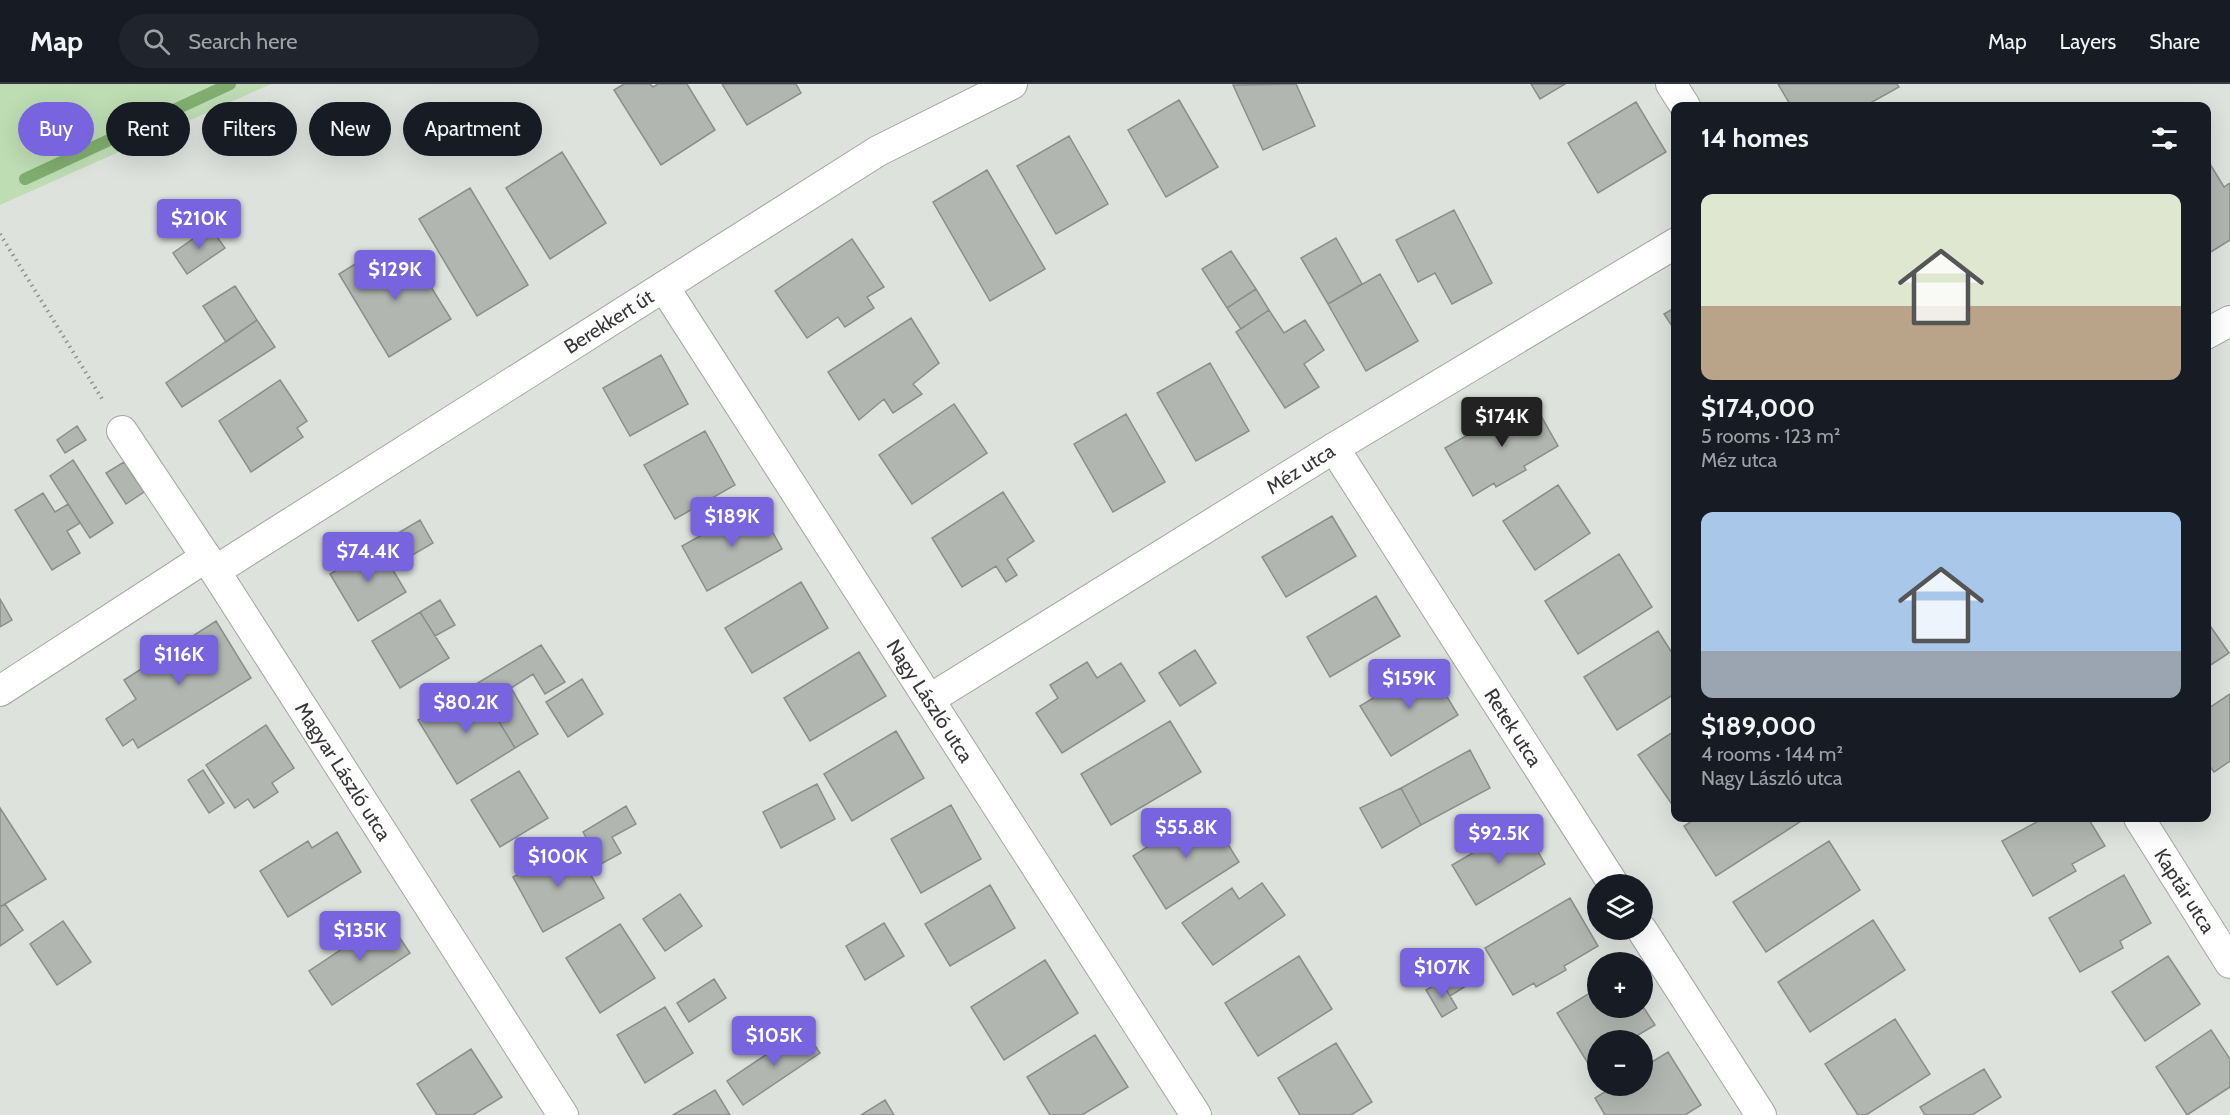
<!DOCTYPE html>
<meta charset="utf-8">
<style>
body{margin:0;font-family:Cabin,sans-serif;background:#20242c;color:#f1f3f6;height:100vh;display:flex;flex-direction:column;font-size:22px;white-space:nowrap}
*{box-sizing:border-box;margin:0}
p{font-size:20px;color:#9ea1a6}
.icon{flex:none;width:33px;height:33px;fill:none;stroke:currentColor;stroke-width:2;stroke-linecap:round;stroke-linejoin:round}
.map{position:relative;flex:1;overflow:hidden}
.side{position:absolute;left:1671px;top:18px;width:540px;height:720px;display:flex;flex-direction:column;background:#171b24;border-radius:12px;box-shadow:0 6px 24px #0002}
.side>*{flex:none}
.top-card{position:absolute;left:18px;top:18px;width:570px;height:54px;display:flex;gap:12px}
.tools{position:absolute;left:1587px;top:790px;display:grid;gap:12px}
.tools a{display:grid;place-items:center;width:66px;height:66px;border-radius:50%;background:#171b24;box-shadow:0 6px 24px #0002;font-size:30px}
.price{position:absolute;translate:-50% -51px;padding:0 14px;border-radius:6px;background:#7864df;color:#fff;font-size:20px;line-height:39px;filter:drop-shadow(0 2px 3px #0008)}
.price::after{content:'';position:absolute;left:50%;top:36px;width:18px;height:14px;margin-left:-9px;background:inherit;clip-path:polygon(0 0,100% 0,50% 100%)}
.price.selected{background:#222;color:#fff}
ul{padding:0;list-style:none}
li{display:grid;align-content:center;gap:12px;height:318px;padding:0 30px}
li span{display:grid;place-items:center;height:186px;border-radius:12px;color:#555}
li>.icon{margin-inline-start:auto}
span .icon{width:108px;height:108px;fill:#fffc;stroke-width:1}
li b{font-size:26px}
h2{display:flex;justify-content:space-between;align-items:center;height:72px;padding:0 30px;font-size:26px}
.chip{padding:0 21px;border-radius:27px;background:#171b24;box-shadow:0 6px 24px #0002;font-size:21px;line-height:54px}
.chip.selected{background:#7864df;color:#fff}
header{display:flex;align-items:center;gap:36px;box-sizing:border-box;height:84px;padding:0 30px;background:#171b24;border-bottom:2px solid #363941}
header strong{font-size:28px}
nav{display:flex;gap:33px;margin-inline-start:auto;font-size:21px}
.search{width:420px;height:54px;background:#20242c;display:flex;align-items:center;gap:15px;box-sizing:border-box;padding:0 21px;border-radius:33px;color:#9ea1a6;font-size:22px}
.map>svg:first-child{display:block}
.green{fill:#beddb3}
.lines{fill:none;stroke-linecap:round;stroke-linejoin:round}
.stream{stroke:#81ae70;stroke-width:12}
.building{fill:#b2b6b1;stroke:#8b8e8a;stroke-width:1.5}
.minor-casing{stroke:#a3a6a2;stroke-width:32}
.path{stroke:#8f928e;stroke-width:4;stroke-dasharray:1.5 4.5;stroke-linecap:butt}
.minor{stroke:#fff;stroke-width:30}
.labels{text-anchor:middle;dominant-baseline:central;stroke-width:4.5;stroke-linejoin:round;paint-order:stroke}
.street-label{font-size:20px;fill:#353735;stroke:#ecefea}
</style>
<header>
<strong>Map</strong>
<div class="search"><svg class="icon" aria-label="search" viewBox="0 0 24 24"><circle cx="10" cy="10" r="6"/><path d="M15 15l6 6"/></svg>Search here</div>
<nav><a>Map</a><a>Layers</a><a>Share</a></nav>
</header>
<div class="map">
<svg width="2230" height="1031" viewBox="0 0 2230 1031">
<rect width="100%" height="100%" fill="#dee2dd"/>
<path class="green" d="M 0,0 L 271,0 L 0,121 Z"/>
<g class="lines">
<path class="stream" d="M 25,95 L 230,0"/>
</g>
<path class="building" d="M 624,0 L 650,0 L 653,3 L 658,0 L 687,0 L 715,46 L 661,81 L 614,6 Z
M 722,0 L 796,0 L 801,9 L 747,41 Z
M 1296,0 L 1315,42 L 1263,66 L 1233,1 Z
M 1531,0 L 1565,0 L 1540,15 Z
M 1778,0 L 1897,0 L 1899,3 L 1865,22 L 1791,22 Z
M 1179,16 L 1218,83 L 1166,113 L 1128,46 Z
M 1636,18 L 1666,68 L 1598,109 L 1568,59 Z
M 1069,52 L 1108,120 L 1056,150 L 1017,82 Z
M 562,68 L 606,139 L 550,175 L 506,104 Z
M 2210,80 L 2224,103 L 2230,99 L 2230,156 L 2206,171 L 2206,82 Z
M 987,86 L 1045,185 L 990,217 L 933,118 Z
M 470,104 L 528,201 L 477,232 L 419,135 Z
M 1454,126 L 1492,199 L 1452,220 L 1435,189 L 1418,198 L 1396,156 Z
M 210,143 L 225,164 L 187,190 L 173,169 Z
M 1336,154 L 1362,200 L 1328,220 L 1301,174 Z
M 852,155 L 884,203 L 867,213 L 874,224 L 845,243 L 838,233 L 807,254 L 775,207 Z
M 376,167 L 388,185 L 411,171 L 451,235 L 389,273 L 339,190 Z
M 1231,167 L 1256,205 L 1227,224 L 1202,185 Z
M 1380,190 L 1418,257 L 1366,287 L 1328,220 Z
M 235,202 L 257,236 L 226,258 L 203,222 Z
M 1256,205 L 1269,226 L 1241,245 L 1227,224 Z
M 1676,223 L 1676,248 L 1664,230 Z
M 1269,226 L 1284,249 L 1305,236 L 1324,266 L 1304,280 L 1319,303 L 1285,324 L 1236,248 Z
M 911,234 L 939,279 L 913,300 L 922,310 L 893,329 L 884,315 L 859,336 L 828,288 Z
M 257,236 L 275,263 L 182,323 L 166,299 Z
M 661,271 L 688,320 L 630,352 L 603,304 Z
M 1210,279 L 1249,347 L 1196,377 L 1157,309 Z
M 280,296 L 307,337 L 297,344 L 303,353 L 251,388 L 219,337 Z
M 1531,314 L 1558,362 L 1524,382 L 1526,386 L 1496,403 L 1494,399 L 1473,412 L 1445,364 Z
M 954,320 L 987,369 L 912,420 L 879,371 Z
M 1126,330 L 1165,398 L 1113,428 L 1074,360 Z
M 77,342 L 86,356 L 65,369 L 57,356 Z
M 705,347 L 735,401 L 675,435 L 644,381 Z
M 73,376 L 113,439 L 90,454 L 50,392 Z
M 124,378 L 144,408 L 126,420 L 106,389 Z
M 1558,401 L 1590,449 L 1535,486 L 1503,437 Z
M 1003,408 L 1034,457 L 1007,475 L 1017,491 L 1006,498 L 996,482 L 962,503 L 932,454 Z
M 43,409 L 55,428 L 68,420 L 80,439 L 67,447 L 80,469 L 52,486 L 15,426 Z
M 757,420 L 782,465 L 707,507 L 682,462 Z
M 1332,432 L 1356,472 L 1286,513 L 1262,473 Z
M 420,436 L 433,459 L 392,483 L 378,461 Z
M 378,461 L 406,508 L 358,537 L 330,490 Z
M 1619,470 L 1652,523 L 1578,570 L 1545,517 Z
M 801,498 L 828,544 L 752,589 L 725,544 Z
M 1376,512 L 1400,552 L 1330,593 L 1307,553 Z
M 0,515 L 12,536 L 0,543 Z
M 440,516 L 455,541 L 435,552 L 420,528 Z
M 420,528 L 449,574 L 400,604 L 372,557 Z
M 2206,536 L 2229,569 L 2206,584 Z
M 216,537 L 251,594 L 138,664 L 133,655 L 123,662 L 106,635 L 136,615 L 124,596 Z
M 1658,547 L 1676,575 L 1676,609 L 1617,646 L 1584,593 Z
M 541,561 L 565,598 L 545,610 L 533,590 L 511,604 L 538,650 L 515,664 L 476,600 Z
M 1195,566 L 1216,599 L 1180,622 L 1159,589 Z
M 859,568 L 886,612 L 810,657 L 784,614 Z
M 1087,578 L 1097,594 L 1121,579 L 1145,617 L 1062,669 L 1036,629 L 1058,614 L 1050,601 Z
M 1428,581 L 1458,631 L 1391,672 L 1360,622 Z
M 582,595 L 603,630 L 568,653 L 546,618 Z
M 476,600 L 515,664 L 457,700 L 418,636 Z
M 2230,610 L 2230,677 L 2214,688 L 2206,677 L 2206,626 Z
M 1170,637 L 1201,688 L 1111,741 L 1081,690 Z
M 266,641 L 294,684 L 272,699 L 278,708 L 254,724 L 248,715 L 235,724 L 206,681 Z
M 1676,646 L 1676,716 L 1671,719 L 1638,671 Z
M 896,647 L 924,694 L 852,737 L 824,690 Z
M 1470,666 L 1490,704 L 1421,741 L 1401,704 Z
M 203,686 L 224,719 L 209,729 L 188,696 Z
M 519,687 L 548,734 L 500,763 L 471,716 Z
M 817,700 L 835,735 L 781,764 L 763,728 Z
M 1401,704 L 1421,741 L 1382,764 L 1360,724 Z
M 951,721 L 981,775 L 921,809 L 891,755 Z
M 626,722 L 636,740 L 612,753 L 621,769 L 601,780 L 583,748 Z
M 0,724 L 46,795 L 0,823 Z
M 1206,725 L 1239,778 L 1166,825 L 1133,772 Z
M 1697,734 L 1806,734 L 1716,792 L 1684,742 Z
M 2044,734 L 2088,734 L 2105,762 L 2072,780 L 2076,787 L 2033,812 L 2002,757 Z
M 1522,740 L 1545,780 L 1476,821 L 1452,781 Z
M 337,748 L 361,788 L 288,833 L 260,787 L 308,757 L 312,764 Z
M 1829,757 L 1860,806 L 1766,868 L 1733,818 Z
M 573,760 L 604,814 L 543,848 L 513,793 Z
M 2124,791 L 2151,839 L 2120,857 L 2123,864 L 2080,888 L 2049,834 Z
M 1262,799 L 1285,831 L 1213,881 L 1182,839 L 1232,804 L 1239,815 Z
M 990,801 L 1015,844 L 950,882 L 925,840 Z
M 680,810 L 702,842 L 665,867 L 643,835 Z
M 1570,814 L 1598,862 L 1564,882 L 1566,886 L 1536,903 L 1534,899 L 1513,911 L 1485,864 Z
M 5,820 L 23,846 L 0,862 L 0,823 Z
M 387,835 L 410,869 L 332,921 L 309,887 Z
M 1873,836 L 1905,886 L 1810,948 L 1778,898 Z
M 63,837 L 91,878 L 57,901 L 30,860 Z
M 884,839 L 904,872 L 865,896 L 846,862 Z
M 620,840 L 655,894 L 600,929 L 566,874 Z
M 1299,872 L 1332,925 L 1258,972 L 1225,919 Z
M 2168,872 L 2200,920 L 2145,957 L 2112,908 Z
M 1045,876 L 1078,929 L 1004,976 L 971,923 Z
M 1457,887 L 1466,902 L 1450,912 L 1441,897 Z
M 714,895 L 726,914 L 689,938 L 677,919 Z
M 1441,897 L 1457,924 L 1442,933 L 1426,906 Z
M 1598,904 L 1598,924 L 1642,924 L 1642,921 L 1655,941 L 1628,957 L 1598,957 L 1598,976 L 1589,981 L 1557,929 Z
M 665,923 L 693,969 L 645,999 L 617,951 Z
M 1895,935 L 1930,990 L 1866,1031 L 1858,1031 L 1825,980 Z
M 804,945 L 820,969 L 743,1021 L 727,997 Z
M 2211,946 L 2230,975 L 2230,1003 L 2187,1031 L 2156,983 Z
M 1095,951 L 1128,1003 L 1082,1031 L 1050,1031 L 1027,993 Z
M 1336,959 L 1372,1018 L 1351,1031 L 1300,1031 L 1278,994 Z
M 471,965 L 502,1013 L 473,1031 L 437,1031 L 417,1000 Z
M 1668,968 L 1701,1021 L 1685,1031 L 1605,1031 L 1595,1014 L 1614,1002 L 1642,1002 L 1642,984 Z
M 1984,985 L 2001,1013 L 1972,1031 L 1925,1031 L 1920,1023 Z
M 715,1006 L 730,1031 L 673,1031 Z
M 885,1016 L 894,1031 L 861,1031 Z"/>
<g class="lines">
<g class="minor-casing">
<g id="minor">
<path d="M 1671,0 L 1685,22"/>
<path id="s1" d="M 664,203 L 1196,1031"/>
<path d="M 2206,250 L 2230,237"/>
<path id="s2" d="M 122,347 L 206,473 L 563,1031"/>
<path id="s3" d="M 1334,364 L 1614,801"/>
<path id="s4" d="M 215,487 L 878,67 L 1012,0"/>
<path d="M 0,607 L 206,473"/>
<path id="s5" d="M 930,615 L 1334,364 L 1676,159"/>
<path id="s6" d="M 2139,734 L 2230,879"/>
<path d="M 1642,846 L 1761,1031"/>
</g>
</g>
<path class="path" d="M 0,150 L 104,318"/>
<use href="#minor" class="minor"/>
</g>
<g class="labels">
<g class="street-label">
<text stroke="none"><textPath href="#s4" startOffset="466">Berekkert út</textPath></text>
<text stroke="none"><textPath href="#s5" startOffset="436">Méz utca</textPath></text>
<text stroke="none"><textPath href="#s1" startOffset="492">Nagy László utca</textPath></text>
<text stroke="none"><textPath href="#s3" startOffset="332">Retek utca</textPath></text>
<text stroke="none"><textPath href="#s2" startOffset="406">Magyar László utca</textPath></text>
<text stroke="none"><textPath href="#s6" startOffset="86">Kaptár utca</textPath></text>
</g>
</g>
</svg>
<div class="tools">
<a><svg class="icon" aria-label="layers" viewBox="0 0 24 24"><path d="M12 4l9 5-9 5-9-5zM3 14l9 5 9-5"/></svg></a>
<a>+</a>
<a>−</a>
</div>
<b class="price" style="left:199px;top:166px">$210K</b>
<b class="price" style="left:395px;top:217px">$129K</b>
<b class="price selected" style="left:1502px;top:364px">$174K</b>
<b class="price" style="left:732px;top:464px">$189K</b>
<b class="price" style="left:368px;top:499px">$74.4K</b>
<b class="price" style="left:179px;top:602px">$116K</b>
<b class="price" style="left:1409px;top:626px">$159K</b>
<b class="price" style="left:466px;top:650px">$80.2K</b>
<b class="price" style="left:1186px;top:775px">$55.8K</b>
<b class="price" style="left:1499px;top:781px">$92.5K</b>
<b class="price" style="left:558px;top:804px">$100K</b>
<b class="price" style="left:360px;top:878px">$135K</b>
<b class="price" style="left:1442px;top:915px">$107K</b>
<b class="price" style="left:774px;top:983px">$105K</b>
<div class="top-card">
<a class="chip selected">Buy</a>
<a class="chip">Rent</a>
<a class="chip">Filters</a>
<a class="chip">New</a>
<a class="chip">Apartment</a>
</div>
<section class="side">
<h2>14 homes<svg class="icon" aria-label="filters" viewBox="0 0 24 24"><path d="M4 7h16M4 17h16"/><circle cx="9" cy="7" r="2"/><circle cx="15" cy="17" r="2"/></svg></h2>
<ul>
<li><span style="background:linear-gradient(#dfe7d0 60%,#b9a48a 0)"><svg class="icon" aria-label="home" viewBox="0 0 24 24"><path d="M3 11l9-7 9 7M6 9v11h12V9"/></svg></span><div><b>$174,000</b><p>5 rooms · 123 m²</p><p>Méz utca</p></div></li>
<li><span style="background:linear-gradient(#a9c7e8 75%,#9aa5b1 0)"><svg class="icon" aria-label="home" viewBox="0 0 24 24"><path d="M3 11l9-7 9 7M6 9v11h12V9"/></svg></span><div><b>$189,000</b><p>4 rooms · 144 m²</p><p>Nagy László utca</p></div></li>
</ul>
</section>
</div>
